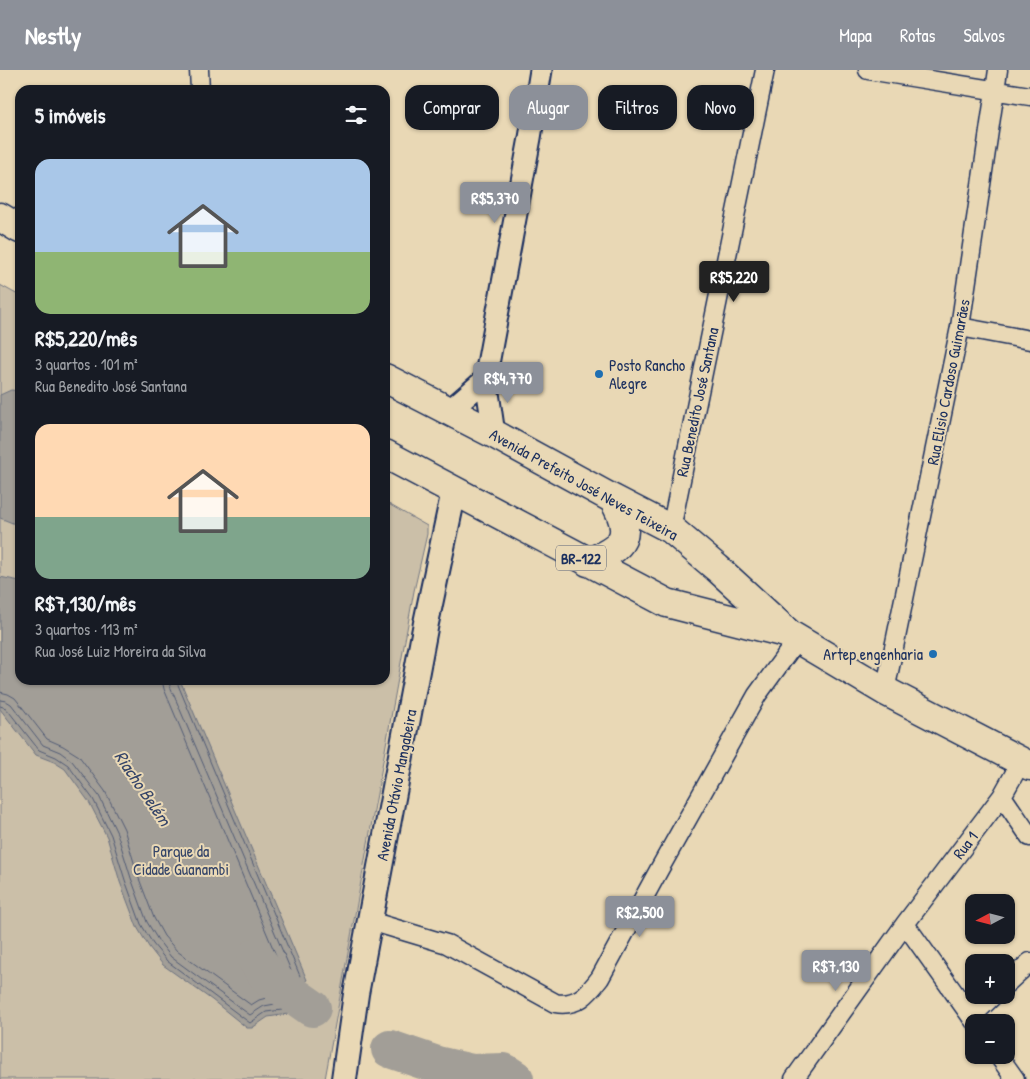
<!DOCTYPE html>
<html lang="pt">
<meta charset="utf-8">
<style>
body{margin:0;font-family:"Patrick Hand",sans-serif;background:#242831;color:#f1f3f6;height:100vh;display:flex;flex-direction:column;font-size:19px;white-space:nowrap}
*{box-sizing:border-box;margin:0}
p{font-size:16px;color:#9ea1a6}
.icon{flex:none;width:28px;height:28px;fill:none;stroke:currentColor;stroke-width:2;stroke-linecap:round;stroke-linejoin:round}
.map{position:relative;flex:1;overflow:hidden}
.panel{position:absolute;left:15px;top:15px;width:375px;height:600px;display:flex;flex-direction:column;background:#171b24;border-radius:15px;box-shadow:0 1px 4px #0004}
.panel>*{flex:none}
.top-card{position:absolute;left:405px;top:15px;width:475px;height:45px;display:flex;gap:10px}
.needle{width:32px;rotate:263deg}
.tools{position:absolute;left:965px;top:824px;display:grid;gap:10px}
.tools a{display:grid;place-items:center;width:50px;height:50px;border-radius:10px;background:#171b24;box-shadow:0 1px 4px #0004;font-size:25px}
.price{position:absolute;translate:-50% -42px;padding:0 11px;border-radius:5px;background:#8c9099;color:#fff;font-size:16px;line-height:32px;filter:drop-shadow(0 1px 2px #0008)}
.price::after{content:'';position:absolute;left:50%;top:30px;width:15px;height:11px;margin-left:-8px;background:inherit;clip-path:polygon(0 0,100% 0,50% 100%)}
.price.active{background:#222;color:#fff}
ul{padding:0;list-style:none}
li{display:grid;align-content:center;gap:10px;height:265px;padding:0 20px}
li span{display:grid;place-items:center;height:155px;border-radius:15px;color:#555}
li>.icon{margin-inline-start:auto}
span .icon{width:90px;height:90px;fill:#fffc;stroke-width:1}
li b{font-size:21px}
h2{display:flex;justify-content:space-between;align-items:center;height:60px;padding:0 20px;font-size:21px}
.chip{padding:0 18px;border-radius:15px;background:#171b24;box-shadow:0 1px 4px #0004;font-size:18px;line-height:45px}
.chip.active{background:#8c9099;color:#fff}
header{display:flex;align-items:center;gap:30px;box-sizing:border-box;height:70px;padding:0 25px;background:#8c9099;color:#fff}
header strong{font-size:24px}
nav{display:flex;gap:28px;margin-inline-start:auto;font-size:18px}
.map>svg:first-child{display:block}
.green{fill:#cbbfa8;stroke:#737783}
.water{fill:#a29e97;stroke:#6c7280}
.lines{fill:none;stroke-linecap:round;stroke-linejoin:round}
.shore{stroke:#515b75;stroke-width:1}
.river{stroke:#a29e97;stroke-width:38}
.minor-casing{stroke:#1b2f5e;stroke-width:21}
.tertiary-casing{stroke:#1b2f5e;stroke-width:25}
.secondary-casing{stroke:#1b2f5e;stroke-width:28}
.primary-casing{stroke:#1b2f5e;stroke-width:31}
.minor{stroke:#e9d8b5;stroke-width:18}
.tertiary{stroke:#e9d8b5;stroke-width:21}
.secondary{stroke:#e9d8b5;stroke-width:24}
.primary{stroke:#e9d8b5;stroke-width:28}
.poi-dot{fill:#1f6fb2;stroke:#e9d8b5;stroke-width:2}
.labels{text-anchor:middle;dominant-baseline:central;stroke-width:4;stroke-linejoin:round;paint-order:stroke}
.shield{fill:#e9d8b5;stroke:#596278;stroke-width:1}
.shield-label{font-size:15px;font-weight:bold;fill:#1b2f5e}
.poi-label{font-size:16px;fill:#1b2f5e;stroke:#e9d8b5;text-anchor:start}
.street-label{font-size:16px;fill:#1b2f5e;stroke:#e9d8b5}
.park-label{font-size:16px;fill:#354569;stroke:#e9d8b5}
.water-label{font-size:18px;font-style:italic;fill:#364569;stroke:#e9d8b5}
</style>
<header>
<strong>Nestly</strong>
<nav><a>Mapa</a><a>Rotas</a><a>Salvos</a></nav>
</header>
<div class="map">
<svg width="1030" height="1009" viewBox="0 0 1030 1009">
<rect width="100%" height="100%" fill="#e9d8b5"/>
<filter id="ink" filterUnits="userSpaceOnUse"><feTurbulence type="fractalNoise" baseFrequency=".02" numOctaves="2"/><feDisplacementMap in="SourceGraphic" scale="10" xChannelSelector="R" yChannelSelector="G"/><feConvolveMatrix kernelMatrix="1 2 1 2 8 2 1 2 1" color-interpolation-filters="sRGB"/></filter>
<g filter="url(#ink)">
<path class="green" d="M 0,215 L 20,226 L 20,610 L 385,610 L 385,432 L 427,456 L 427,464 L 414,521 L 325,1009 L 0,1009 Z"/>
<path class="water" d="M 11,320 L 20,321 L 20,456 L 0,448 L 0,325 Z
M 0,507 L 20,511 L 20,610 L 180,610 L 307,910 C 292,917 287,928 288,944 L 268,947 L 252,958 L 247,958 L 212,930 L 163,895 L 149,877 L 137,857 L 120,812 L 107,767 L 89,732 L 65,699 L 54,692 L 36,685 L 0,639 Z"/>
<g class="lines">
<path class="shore" d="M 0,622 L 8,624 L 15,628 L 47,669 L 63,676 L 79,686 L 105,721 L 124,759 L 138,806 L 154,848 L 164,866 L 177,881 L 251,935 L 259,930 L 270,927 L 275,914 L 283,902 L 164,619 L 162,610
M 0,630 L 6,631 L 11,634 L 43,675 L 60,682 L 72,691 L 99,726 L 117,763 L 131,808 L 147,852 L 158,870 L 171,887 L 250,945 L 264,936 L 275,934 L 282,917 L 292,903 L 170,616 L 169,610
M 0,636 L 6,638 L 39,680 L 56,687 L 68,695 L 93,729 L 111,765 L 125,810 L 141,854 L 153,874 L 167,891 L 250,953 L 266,942 L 282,940 L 287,920 L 300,906 L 176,610"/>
<path class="river" d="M 255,887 L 269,908 L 312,938
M 390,979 L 437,995 L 472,1003 L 504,1002 L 515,1009"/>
<g class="minor-casing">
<path id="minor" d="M 199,0 L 200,20
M 868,0 L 1030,26
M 960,257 L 1030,270
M 671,459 L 765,0
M 885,621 L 960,257 L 998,0
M 1002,726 L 1030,767
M 370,851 L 447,874 L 555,933 C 577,937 588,924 600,908 L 660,798 L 757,625 L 797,570
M 905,854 L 975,952
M 1006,914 L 1030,892
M 971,947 L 994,925
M 998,985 L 1015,1009
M 794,1009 L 905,854 L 1002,726 L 1021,692"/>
</g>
<g class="tertiary-casing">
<path id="tertiary" d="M 448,342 L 486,309
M 494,364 L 486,309 L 488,294 L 530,68 L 541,0"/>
</g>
<g class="secondary-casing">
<path id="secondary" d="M 344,1009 L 356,924 L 426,553 L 454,421"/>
</g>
<g class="primary-casing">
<path id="primary" d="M 0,147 L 20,159
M 385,308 L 494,364 L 613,429 L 671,459 L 717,498 L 789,564 L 885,621 L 1030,696
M 385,384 L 667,533 L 785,563
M 588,492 C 625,478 634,465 613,429"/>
</g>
<use href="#minor" class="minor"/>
<use href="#tertiary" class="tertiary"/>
<use href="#secondary" class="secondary"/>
<use href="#primary" class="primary"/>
</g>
</g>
<g class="poi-dot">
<circle cx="599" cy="304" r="5"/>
<circle cx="933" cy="584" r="5"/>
</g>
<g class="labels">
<rect class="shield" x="556" y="475.5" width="50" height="25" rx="4"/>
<g class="shield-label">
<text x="581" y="488">BR-122</text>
</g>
<g class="poi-label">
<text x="609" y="295">Posto Rancho<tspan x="609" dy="18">Alegre</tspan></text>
<text x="923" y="584" text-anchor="end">Artep engenharia</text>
</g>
<g class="street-label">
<text transform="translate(948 312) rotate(-79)">Rua Elisio Cardoso Guimarães</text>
<text transform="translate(697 332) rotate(-78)">Rua Benedito José Santana</text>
<text transform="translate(584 414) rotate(29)">Avenida Prefeito José Neves Teixeira</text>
<text transform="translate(396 715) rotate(-79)">Avenida Otávio Mangabeira</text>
<text transform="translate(965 775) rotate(-53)">Rua 1</text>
</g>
<g class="park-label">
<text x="181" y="781">Parque da<tspan x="181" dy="18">Cidade Guanambi</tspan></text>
</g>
<g class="water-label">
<text transform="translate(143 718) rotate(56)">Riacho Belém</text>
</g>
</g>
</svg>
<div class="tools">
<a><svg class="needle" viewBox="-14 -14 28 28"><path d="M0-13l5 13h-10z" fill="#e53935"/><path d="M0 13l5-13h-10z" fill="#9ea1a6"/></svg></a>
<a>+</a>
<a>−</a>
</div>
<b class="price" style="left:495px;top:154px">R$5,370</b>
<b class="price active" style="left:734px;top:233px">R$5,220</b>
<b class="price" style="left:508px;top:334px">R$4,770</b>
<b class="price" style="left:640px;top:868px">R$2,500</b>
<b class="price" style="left:836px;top:922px">R$7,130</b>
<div class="top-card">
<a class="chip">Comprar</a>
<a class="chip active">Alugar</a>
<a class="chip">Filtros</a>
<a class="chip">Novo</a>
</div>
<section class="panel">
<h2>5 imóveis<svg class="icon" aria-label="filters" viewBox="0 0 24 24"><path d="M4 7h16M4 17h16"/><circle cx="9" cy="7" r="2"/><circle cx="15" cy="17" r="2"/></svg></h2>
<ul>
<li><span style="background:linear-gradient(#a9c7e8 60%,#8fb573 0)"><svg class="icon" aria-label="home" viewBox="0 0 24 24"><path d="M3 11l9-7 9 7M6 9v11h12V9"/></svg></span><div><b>R$5,220/mês</b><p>3 quartos · 101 m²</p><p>Rua Benedito José Santana</p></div></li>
<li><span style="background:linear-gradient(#ffd9b3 60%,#7fa58c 0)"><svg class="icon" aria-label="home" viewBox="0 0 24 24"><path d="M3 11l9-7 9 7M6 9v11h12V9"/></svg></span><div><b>R$7,130/mês</b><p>3 quartos · 113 m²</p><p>Rua José Luiz Moreira da Silva</p></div></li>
</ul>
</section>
</div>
